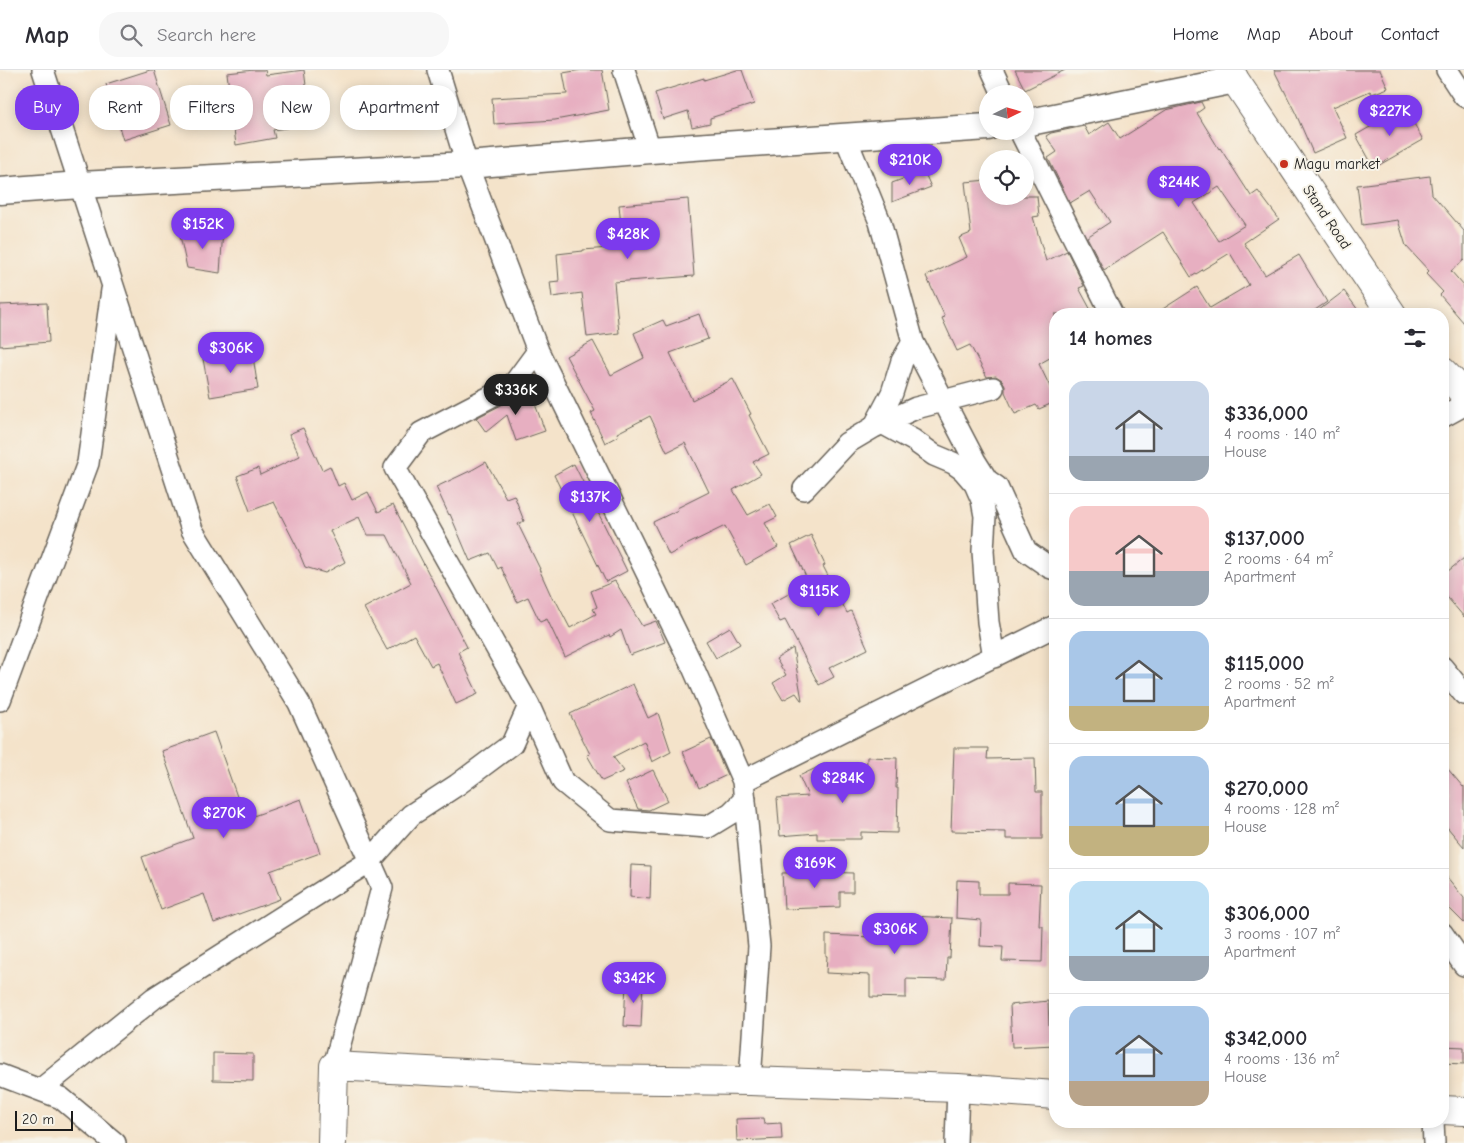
<!DOCTYPE html>
<meta charset="utf-8">
<style>
body{margin:0;font-family:"Comic Neue",sans-serif;background:#f7f7f7;color:#2b2b33;height:100vh;display:flex;flex-direction:column;font-size:19px;white-space:nowrap}
*{box-sizing:border-box;margin:0}
p{font-size:16px;color:#7c7c81}
.icon{flex:none;width:28px;height:28px;fill:none;stroke:currentColor;stroke-width:2;stroke-linecap:round;stroke-linejoin:round}
.map{position:relative;flex:1;overflow:hidden}
.drawer{position:absolute;left:1049px;top:238px;width:400px;height:820px;display:flex;flex-direction:column;background:#fff;border-radius:20px;box-shadow:0 2px 12px #0003}
.drawer>*{flex:none}
.banner{position:absolute;left:15px;top:15px;width:475px;height:45px;display:flex;gap:10px}
.needle{width:32px;rotate:85deg}
.fabs{position:absolute;left:979px;top:15px;display:grid;gap:10px}
.fabs a{display:grid;place-items:center;width:55px;height:55px;border-radius:50%;background:#fff;box-shadow:0 2px 12px #0003;font-size:25px}
.scale{position:absolute;left:15px;bottom:12px;width:58px;box-sizing:border-box;padding-left:5px;border:2px solid #1c1c1c;border-top:0;font-size:14px;line-height:18px;white-space:nowrap;color:#1c1c1c;-webkit-text-stroke:4px #f7f3e8;paint-order:stroke}
.price{position:absolute;translate:-50% -42px;padding:0 11px;border-radius:18px;background:#7c3aed;color:#fff;font-size:16px;line-height:32px;filter:drop-shadow(0 1px 2px #0008)}
.price::after{content:'';position:absolute;left:50%;top:30px;width:15px;height:11px;margin-left:-8px;background:inherit;clip-path:polygon(0 0,100% 0,50% 100%)}
.price.active{background:#222;color:#fff}
ul{padding:0;list-style:none}
li{display:flex;align-items:center;gap:15px;height:125px;padding:0 20px}
li+li{border-top:1px solid #e1e1e2}
li span{display:grid;place-items:center;flex:none;width:140px;height:100px;border-radius:15px;color:#555}
li>.icon{margin-inline-start:auto}
span .icon{width:60px;height:60px;fill:#fffc;stroke-width:1}
li b{font-size:21px}
h2{display:flex;justify-content:space-between;align-items:center;height:60px;padding:0 20px;font-size:21px}
.pill{padding:0 18px;border-radius:20px;background:#fff;box-shadow:0 2px 12px #0003;font-size:18px;line-height:45px}
.pill.active{background:#7c3aed;color:#fff}
header{display:flex;align-items:center;gap:30px;box-sizing:border-box;height:70px;padding:0 25px;background:#fff;border-bottom:1px solid #e1e1e2}
header strong{font-size:24px}
nav{display:flex;gap:28px;margin-inline-start:auto;font-size:18px}
.search{width:350px;height:45px;background:#f7f7f7;display:flex;align-items:center;gap:12px;box-sizing:border-box;padding:0 18px;border-radius:20px;color:#7c7c81;font-size:19px}
.map>svg:first-child{display:block}
.building{fill:#e7afc1;fill-rule:evenodd}
.lines{fill:none;stroke-linecap:round;stroke-linejoin:round}
.minor-casing{stroke:#686259;stroke-width:24}
.tertiary-casing{stroke:#686259;stroke-width:29}
.secondary-casing{stroke:#686259;stroke-width:30}
.minor{stroke:#fff;stroke-width:21}
.tertiary{stroke:#fff;stroke-width:26}
.secondary{stroke:#fff;stroke-width:28}
.poi-dot{fill:#c8321e;stroke:#f7f3e8;stroke-width:2}
.labels{text-anchor:middle;dominant-baseline:central;stroke-width:4;stroke-linejoin:round;paint-order:stroke}
.poi-label{font-size:15px;fill:#1c1c1c;stroke:#f7f3e8;text-anchor:start}
.street-label{font-size:15px;fill:#1c1c1c;stroke:#f7f3e8}
</style>
<header>
<strong>Map</strong>
<div class="search"><svg class="icon" aria-label="search" viewBox="0 0 24 24"><circle cx="10" cy="10" r="6"/><path d="M15 15l6 6"/></svg>Search here</div>
<nav><a>Home</a><a>Map</a><a>About</a><a>Contact</a></nav>
</header>
<div class="map">
<svg width="1464" height="1073" viewBox="0 0 1464 1073">
<rect width="100%" height="100%" fill="#f7f3e8"/>
<filter id="ink" filterUnits="userSpaceOnUse"><feTurbulence type="fractalNoise" baseFrequency=".02" numOctaves="2"/><feDisplacementMap in="SourceGraphic" scale="10" xChannelSelector="R" yChannelSelector="G"/><feConvolveMatrix kernelMatrix="1 2 1 2 8 2 1 2 1" color-interpolation-filters="sRGB"/></filter>
<filter id="wash" filterUnits="userSpaceOnUse"><feTurbulence type="fractalNoise" baseFrequency=".0096" numOctaves="4" result="noise"/><feDisplacementMap in="SourceGraphic" scale="20" xChannelSelector="R" yChannelSelector="G"/><feGaussianBlur stdDeviation="1.12" result="paint"/><feColorMatrix in="noise" values="0 0 0 0 0 0 0 0 0 0 0 0 0 0 0 0 0 1.4 0 .05"/><feComposite in="paint" operator="in"/></filter>
<g filter="url(#wash)">
<rect width="100%" height="100%" fill="#f4e3ca"/>
<g id="blocks">
<path class="building" d="M 150,0 L 154,0 L 171,55 L 123,70 L 106,14 Z
M 254,0 L 265,0 L 266,5 L 304,0 L 311,54 L 273,60 L 275,68 L 236,75 L 227,3 Z
M 581,0 L 602,0 L 609,40 L 555,50 L 494,54 L 492,28 L 567,24 L 563,3 Z
M 737,0 L 742,0 L 754,34 L 710,48 L 710,53 L 692,57 L 688,41 L 663,49 L 655,23 L 704,8 L 704,10 Z
M 1015,0 L 1065,0 L 1025,20 Z
M 1274,0 L 1380,0 L 1388,18 L 1372,24 L 1370,21 L 1333,37 L 1347,68 L 1313,83 L 1296,44 Z
M 1201,32 L 1204,38 L 1197,43 L 1219,79 L 1220,78 L 1251,126 L 1258,121 L 1279,149 L 1244,173 L 1265,205 L 1299,185 L 1327,232 L 1309,244 L 1155,244 L 1197,217 L 1210,238 L 1249,215 L 1230,183 L 1191,207 L 1163,162 L 1104,200 L 1087,167 L 1110,152 L 1090,121 L 1070,133 L 1048,88 L 1057,82 L 1046,66 L 1051,63 L 1084,56 L 1089,65 L 1109,52 L 1120,69 L 1166,40 ZM 1219,117 L 1245,155 L 1219,171 L 1194,133 Z
M 1405,37 L 1423,70 L 1374,98 L 1356,65 Z
M 924,101 L 931,117 L 892,132 L 892,113 Z
M 1430,106 L 1432,124 L 1464,161 L 1464,190 L 1451,201 L 1464,216 L 1464,253 L 1440,225 L 1443,222 L 1426,204 L 1429,201 L 1406,176 L 1398,150 L 1362,155 L 1357,115 Z
M 988,110 L 988,126 L 1037,126 L 1039,146 L 1033,147 L 1046,191 L 1067,181 L 1083,214 L 1084,216 L 1079,218 L 1093,244 L 1055,244 L 1055,285 L 1039,294 L 1055,327 L 1055,332 L 1039,339 L 1036,335 L 1015,344 L 1005,322 L 1005,315 L 1002,310 L 996,306 L 987,307 L 970,275 L 957,281 L 942,248 L 945,247 L 926,206 L 967,187 L 959,168 L 971,163 L 965,112 Z
M 688,129 L 694,206 L 614,212 L 619,263 L 587,267 L 582,223 L 552,227 L 550,212 L 559,211 L 557,184 L 583,181 L 583,180 L 623,177 L 619,135 Z
M 223,160 L 220,203 L 187,198 L 179,161 Z
M 1344,221 L 1361,244 L 1314,244 Z
M 47,233 L 49,272 L 0,276 L 0,235 Z
M 699,244 L 708,269 L 670,283 L 692,330 L 733,309 L 751,344 L 749,345 L 769,384 L 753,392 L 761,404 L 733,420 L 748,445 L 770,434 L 777,447 L 765,453 L 778,477 L 746,495 L 725,456 L 682,477 L 682,478 L 669,485 L 653,452 L 678,440 L 677,438 L 709,422 L 685,373 L 667,382 L 650,346 L 617,363 L 618,366 L 605,373 L 591,343 L 595,341 L 566,286 L 593,271 L 611,305 L 644,288 L 634,263 L 663,250 L 666,256 Z
M 252,280 L 258,319 L 210,327 L 203,289 Z
M 529,317 L 531,323 L 535,323 L 532,326 L 545,361 L 516,371 L 507,345 L 486,362 L 476,348 L 519,326 L 526,318 Z
M 303,358 L 322,400 L 330,396 L 338,416 L 344,413 L 352,430 L 368,422 L 378,442 L 393,435 L 467,577 L 458,582 L 478,624 L 456,634 L 437,593 L 431,596 L 414,565 L 387,580 L 364,538 L 411,513 L 387,465 L 367,465 L 359,447 L 330,461 L 345,492 L 325,503 L 305,497 L 300,485 L 301,485 L 274,432 L 250,441 L 237,406 L 258,398 L 260,405 L 300,386 L 289,364 Z
M 486,392 L 506,428 L 514,425 L 524,451 L 518,454 L 540,499 L 539,499 L 553,530 L 555,529 L 570,558 L 596,544 L 593,539 L 597,537 L 591,521 L 615,511 L 642,556 L 656,551 L 665,572 L 630,585 L 621,560 L 610,567 L 609,565 L 565,587 L 547,549 L 540,552 L 528,527 L 517,532 L 501,497 L 498,499 L 490,483 L 470,491 L 450,444 L 449,445 L 436,417 L 472,400 Z
M 574,394 L 627,501 L 606,512 L 554,405 Z
M 811,465 L 825,495 L 823,496 L 847,543 L 851,541 L 868,579 L 829,598 L 834,607 L 819,615 L 785,550 L 780,552 L 770,534 L 809,513 L 791,475 Z
M 1464,488 L 1464,547 L 1442,521 L 1442,506 Z
M 730,557 L 740,574 L 716,588 L 706,571 Z
M 793,578 L 802,630 L 801,630 L 796,623 L 783,630 L 773,613 L 786,605 L 776,589 Z
M 633,614 L 648,648 L 658,643 L 671,682 L 652,692 L 644,671 L 613,687 L 624,701 L 602,711 L 587,685 L 590,684 L 570,644 Z
M 214,662 L 245,749 L 301,729 L 320,783 L 270,801 L 280,829 L 214,853 L 204,824 L 161,840 L 142,787 L 193,768 L 162,681 Z
M 711,669 L 727,705 L 699,718 L 683,682 Z
M 954,678 L 988,678 L 987,689 L 1035,688 L 1036,722 L 1042,722 L 1042,769 L 1006,769 L 1006,762 L 951,761 Z
M 867,687 L 897,688 L 896,718 L 898,718 L 897,763 L 861,762 L 861,769 L 817,769 L 817,763 L 780,766 L 777,728 L 808,726 L 799,706 L 827,693 L 837,716 L 866,716 Z
M 1442,692 L 1463,717 L 1464,716 L 1464,777 L 1442,751 L 1442,734 L 1450,728 L 1442,719 Z
M 653,700 L 668,731 L 649,740 L 638,739 L 626,713 Z
M 631,795 L 651,796 L 650,829 L 630,827 Z
M 1442,801 L 1464,828 L 1464,853 L 1442,831 Z
M 822,802 L 853,803 L 853,822 L 840,822 L 840,837 L 784,839 L 782,803 Z
M 957,810 L 979,811 L 979,824 L 1008,824 L 1008,813 L 1041,814 L 1039,856 L 1043,856 L 1042,892 L 1002,891 L 1003,877 L 980,876 L 981,850 L 956,848 Z
M 912,846 L 952,848 L 950,888 L 947,888 L 946,910 L 906,909 L 906,928 L 870,927 L 870,905 L 826,903 L 827,886 L 826,886 L 826,865 L 896,868 L 897,848 L 912,849 Z
M 626,912 L 643,912 L 641,957 L 624,956 Z
M 1048,931 L 1049,955 L 1055,955 L 1055,975 L 1012,977 L 1010,935 Z
M 1442,976 L 1464,977 L 1464,994 L 1442,993 Z
M 213,983 L 253,984 L 253,1011 L 213,1010 Z
M 763,1048 L 764,1054 L 781,1053 L 782,1069 L 737,1071 L 736,1049 Z"/>
</g>
</g>
<g filter="url(#ink)">
<use href="#blocks" fill-opacity="0" stroke="#686259" stroke-width="1"/>
<g class="lines">
<g class="minor-casing">
<path id="minor" d="M 43,0 L 192,460 L 299,633 L 382,818 L 334,996
M 438,0 L 467,95 L 538,281 L 692,595 L 743,711 L 759,876 L 750,1011
M 624,0 L 650,80
M 992,0 L 1003,24
M 1447,0 L 1464,26
M 1020,61 L 1112,244
M 845,66 L 880,152 L 913,272 L 975,391 L 987,410 L 997,417 L 1026,481 L 1049,497 L 1055,499
M 538,281 L 513,315 L 421,363 L 395,398 L 529,636 L 563,712 L 610,750 L 708,757 L 731,743 L 745,729
M 1442,347 L 1464,335
M 882,353 L 913,370 L 934,385 L 953,393 L 963,400 L 975,414 L 982,430 L 985,446 L 983,481 L 988,552 L 994,587
M 874,357 L 892,323 L 902,291 L 913,272
M 804,419 L 847,373 L 874,357 L 916,338 L 993,318
M 1442,597 L 1464,624
M 0,630 L 88,393 L 112,220
M 743,711 L 1055,556
M 1442,863 L 1464,895
M 0,1005 L 61,1028 L 115,1073
M 40,1020 L 154,928 L 370,791 L 411,745 L 457,715 L 512,674 L 529,636
M 1433,1051 L 1434,1073
M 956,1073 L 958,1018"/>
</g>
<g class="tertiary-casing">
<path id="tertiary" d="M 1025,53 L 1235,10
M 0,121 L 80,115 L 467,95 L 650,80 L 988,57"/>
</g>
<g class="secondary-casing">
<path id="secondary" d="M 1230,0 L 1235,10 L 1392,244
M 1442,301 L 1464,323
M 1442,1040 L 1464,1041
M 332,1073 L 334,996 L 578,1009 L 750,1011 L 958,1018 L 1055,1025"/>
</g>
<use href="#minor" class="minor"/>
<use href="#tertiary" class="tertiary"/>
<use href="#secondary" class="secondary"/>
</g>
</g>
<circle class="poi-dot" cx="1284" cy="94" r="5"/>
<g class="labels">
<g class="poi-label">
<text x="1294" y="94">Magu market</text>
</g>
<g class="street-label">
<text transform="translate(1327 147) rotate(56)">Stand Road</text>
</g>
</g>
</svg>
<div class="fabs">
<a><svg class="needle" viewBox="-14 -14 28 28"><path d="M0-13l5 13h-10z" fill="#e53935"/><path d="M0 13l5-13h-10z" fill="#7c7c81"/></svg></a>
<a><svg class="icon" aria-label="locate" viewBox="0 0 24 24"><circle cx="12" cy="12" r="6"/><path d="M12 2v4M12 18v4M2 12h4M18 12h4"/></svg></a>
</div>
<div class="scale">20 m</div>
<b class="price" style="left:1390px;top:67px">$227K</b>
<b class="price" style="left:910px;top:116px">$210K</b>
<b class="price" style="left:1179px;top:138px">$244K</b>
<b class="price" style="left:203px;top:180px">$152K</b>
<b class="price" style="left:628px;top:190px">$428K</b>
<b class="price" style="left:231px;top:304px">$306K</b>
<b class="price active" style="left:516px;top:346px">$336K</b>
<b class="price" style="left:590px;top:453px">$137K</b>
<b class="price" style="left:819px;top:547px">$115K</b>
<b class="price" style="left:843px;top:734px">$284K</b>
<b class="price" style="left:224px;top:769px">$270K</b>
<b class="price" style="left:815px;top:819px">$169K</b>
<b class="price" style="left:895px;top:885px">$306K</b>
<b class="price" style="left:634px;top:934px">$342K</b>
<div class="banner">
<a class="pill active">Buy</a>
<a class="pill">Rent</a>
<a class="pill">Filters</a>
<a class="pill">New</a>
<a class="pill">Apartment</a>
</div>
<section class="drawer">
<h2>14 homes<svg class="icon" aria-label="filters" viewBox="0 0 24 24"><path d="M4 7h16M4 17h16"/><circle cx="9" cy="7" r="2"/><circle cx="15" cy="17" r="2"/></svg></h2>
<ul>
<li><span style="background:linear-gradient(#c9d6e8 75%,#9aa5b1 0)"><svg class="icon" aria-label="home" viewBox="0 0 24 24"><path d="M3 11l9-7 9 7M6 9v11h12V9"/></svg></span><div><b>$336,000</b><p>4 rooms · 140 m²</p><p>House</p></div></li>
<li><span style="background:linear-gradient(#f6c9c9 65%,#9aa5b1 0)"><svg class="icon" aria-label="home" viewBox="0 0 24 24"><path d="M3 11l9-7 9 7M6 9v11h12V9"/></svg></span><div><b>$137,000</b><p>2 rooms · 64 m²</p><p>Apartment</p></div></li>
<li><span style="background:linear-gradient(#a9c7e8 75%,#c2b280 0)"><svg class="icon" aria-label="home" viewBox="0 0 24 24"><path d="M3 11l9-7 9 7M6 9v11h12V9"/></svg></span><div><b>$115,000</b><p>2 rooms · 52 m²</p><p>Apartment</p></div></li>
<li><span style="background:linear-gradient(#a9c7e8 70%,#c2b280 0)"><svg class="icon" aria-label="home" viewBox="0 0 24 24"><path d="M3 11l9-7 9 7M6 9v11h12V9"/></svg></span><div><b>$270,000</b><p>4 rooms · 128 m²</p><p>House</p></div></li>
<li><span style="background:linear-gradient(#bfe0f5 75%,#9aa5b1 0)"><svg class="icon" aria-label="home" viewBox="0 0 24 24"><path d="M3 11l9-7 9 7M6 9v11h12V9"/></svg></span><div><b>$306,000</b><p>3 rooms · 107 m²</p><p>Apartment</p></div></li>
<li><span style="background:linear-gradient(#a9c7e8 75%,#b9a48a 0)"><svg class="icon" aria-label="home" viewBox="0 0 24 24"><path d="M3 11l9-7 9 7M6 9v11h12V9"/></svg></span><div><b>$342,000</b><p>4 rooms · 136 m²</p><p>House</p></div></li>
</ul>
</section>
</div>
